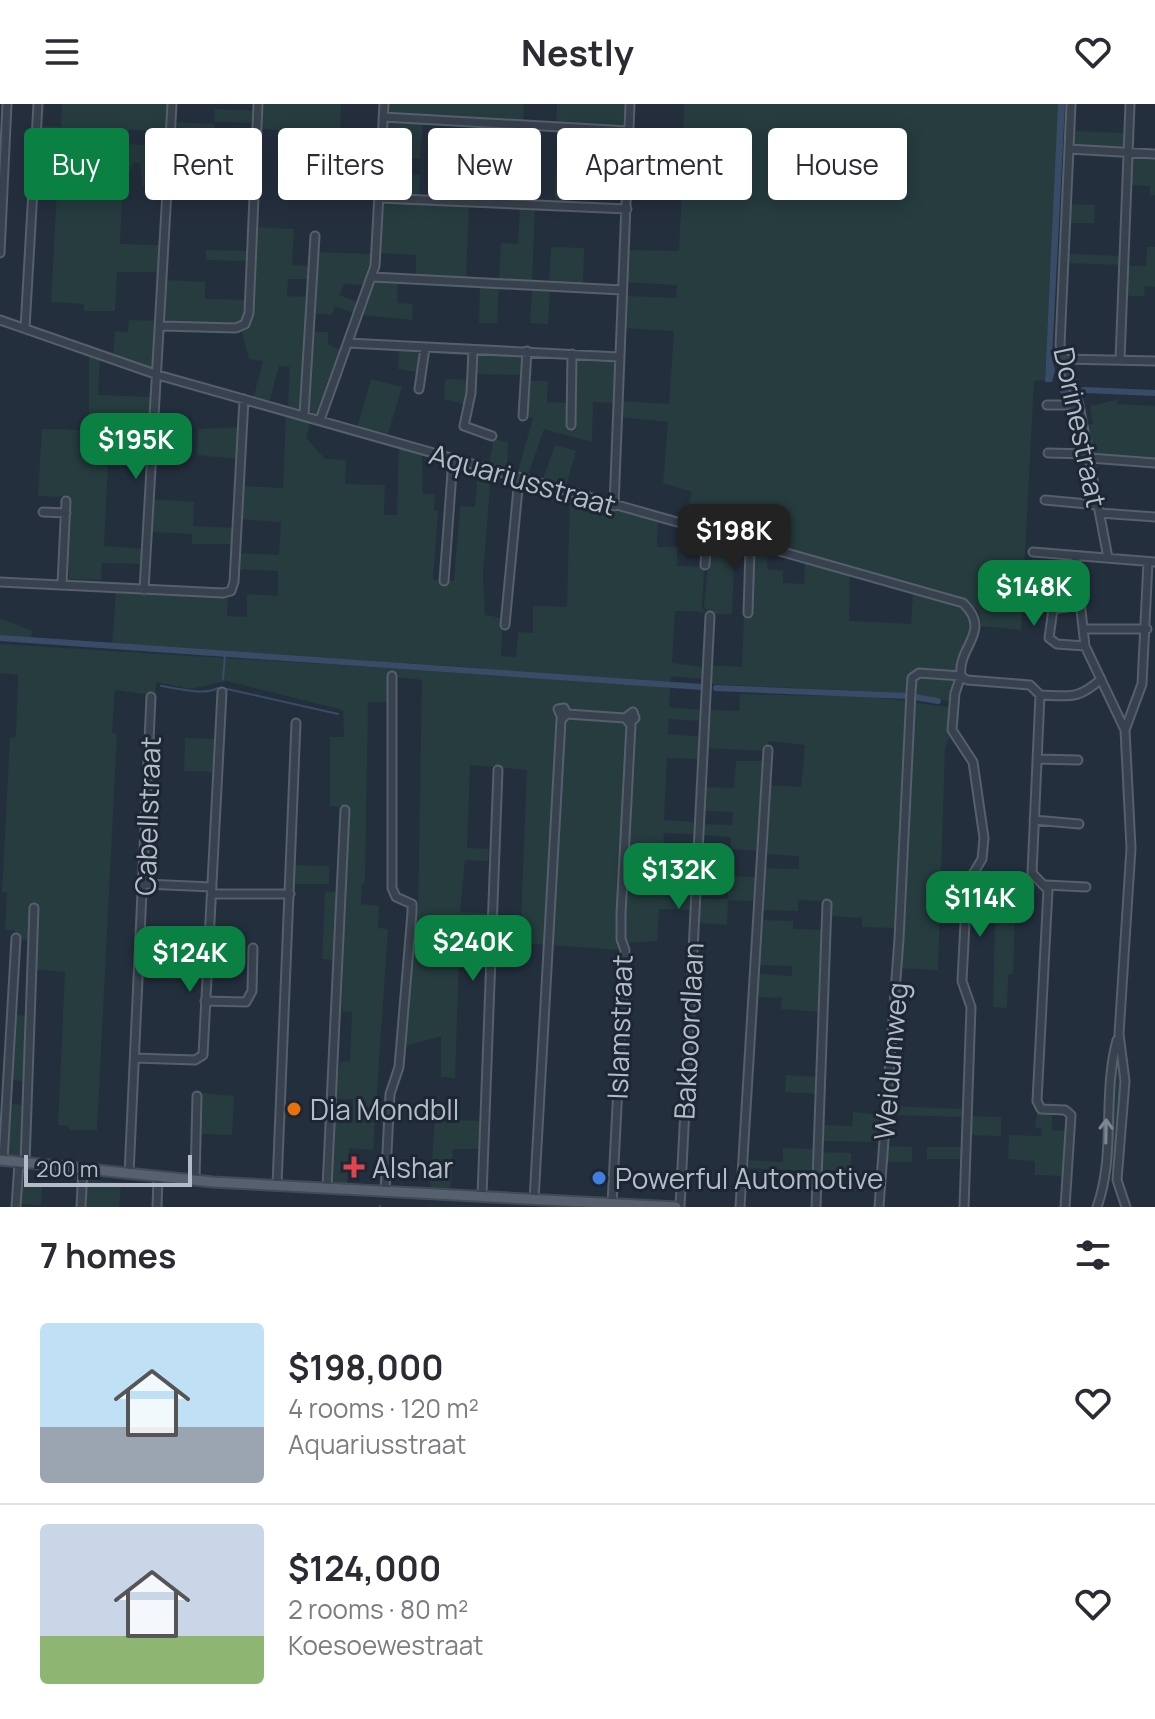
<!DOCTYPE html>
<meta charset="utf-8">
<style>
body{margin:0;font-family:Manrope,sans-serif;background:#f2f2f3;color:#2b2b33;height:100vh;display:flex;flex-direction:column;font-size:30px;white-space:nowrap}
*{box-sizing:border-box;margin:0}
p{font-size:26px;color:#7c7c81}
.icon{flex:none;width:44px;height:44px;fill:none;stroke:currentColor;stroke-width:2;stroke-linecap:round;stroke-linejoin:round}
.map{position:relative;height:1103px;overflow:hidden}
.side{display:flex;flex-direction:column;background:#fff;flex:1}
.side>*{flex:none}
.top-card{position:absolute;left:24px;top:24px;width:1108px;height:72px;display:flex;gap:16px}
.scale{position:absolute;left:24px;bottom:20px;width:168px;box-sizing:border-box;padding-left:8px;border:4px solid #b4bcc9;border-top:0;font-size:22px;line-height:28px;white-space:nowrap;color:#b4bcc9;-webkit-text-stroke:6px #1d2633;paint-order:stroke}
.price{position:absolute;translate:-50% -68px;padding:0 18px;border-radius:16px;background:#0b8043;color:#fff;font-size:26px;line-height:52px;filter:drop-shadow(0 2px 4px #0008)}
.price::after{content:'';position:absolute;left:50%;top:48px;width:24px;height:18px;margin-left:-12px;background:inherit;clip-path:polygon(0 0,100% 0,50% 100%)}
.price.current{background:#222;color:#fff}
ul{padding:0;list-style:none}
li{display:flex;align-items:center;gap:24px;height:200px;padding:0 40px}
li+li{border-top:2px solid #e1e1e2}
li span{display:grid;place-items:center;flex:none;width:224px;height:160px;border-radius:8px;color:#555}
li>.icon{margin-inline-start:auto}
span .icon{width:96px;height:96px;fill:#fffc;stroke-width:1}
li b{font-size:34px}
h2{display:flex;justify-content:space-between;align-items:center;height:96px;padding:0 40px;font-size:34px}
.pill{padding:0 28px;border-radius:8px;background:#fff;box-shadow:0 4px 20px #0003;font-size:28px;line-height:72px}
.pill.current{background:#0b8043;color:#fff}
header{display:flex;justify-content:space-between;align-items:center;height:104px;padding:0 40px;background:#fff;font-size:36px;font-weight:700}
.map>svg:first-child{display:block}
.green{fill:#263c3f}
.water{fill:#394c67}
.lines{fill:none;stroke-linecap:round;stroke-linejoin:round}
.stream{stroke:#394c67;stroke-width:2}
.canal{stroke:#394c67;stroke-width:6}
.minor-casing{stroke:#565f6c;stroke-width:11}
.major-casing{stroke:#414a57;stroke-width:13}
.minor{stroke:#38414e;stroke-width:7}
.major{stroke:#56606e;stroke-width:9}
.oneway{stroke:#7c8592}
.food-dot{fill:#e8710a;stroke:#1d2633;stroke-width:3}
.health-dot{fill:#e0444e;stroke:#1d2633;stroke-width:3}
.shop-dot{fill:#3f7fe0;stroke:#1d2633;stroke-width:3}
.labels{text-anchor:middle;dominant-baseline:central;stroke-width:6;stroke-linejoin:round;paint-order:stroke}
.street-label{font-size:28px;fill:#b4bcc9;stroke:#1d2633}
.poi-label{font-size:28px;fill:#b4bcc9;stroke:#1d2633;text-anchor:start}
</style>
<header><svg class="icon" aria-label="menu" viewBox="0 0 24 24"><path d="M4 6h16M4 12h16M4 18h16"/></svg>Nestly<svg class="icon" aria-label="heart" viewBox="0 0 24 24"><path d="M12 20l-8-8c-3-5 5-10 8-4 3-6 11-1 8 4z"/></svg></header>
<div class="map">
<svg width="1155" height="1103" viewBox="0 0 1155 1103">
<rect width="100%" height="100%" fill="#242f3e"/>
<path class="green" d="M 62,0 L 170,0 L 168,27 L 126,26 L 124,40 L 167,42 L 165,95 L 156,95 L 153,84 L 142,82 L 140,59 L 133,59 L 128,71 L 85,73 L 83,88 L 122,94 L 120,140 L 162,141 L 161,168 L 117,168 L 115,207 L 84,207 L 84,200 L 51,198 L 59,49 L 38,47 L 39,22 L 61,23 Z
M 262,0 L 341,0 L 340,33 L 348,34 L 348,46 L 303,44 L 304,27 L 261,25 Z
M 386,0 L 524,0 L 523,17 L 391,12 L 386,9 Z
M 557,0 L 629,0 L 626,25 L 556,23 Z
M 684,0 L 1059,0 L 1045,276 L 1034,277 L 1021,526 L 981,522 L 979,506 L 962,493 L 685,414 L 692,388 L 663,379 L 668,318 L 619,313 L 619,297 L 669,300 L 674,227 L 623,224 L 625,192 L 676,194 L 677,181 L 625,178 L 627,146 L 679,147 L 683,65 L 631,61 L 632,32 L 683,35 Z
M 215,5 L 258,7 L 257,19 L 214,18 Z
M 387,16 L 423,16 L 420,55 L 384,53 Z
M 173,18 L 214,20 L 214,30 L 255,32 L 255,44 L 213,43 L 213,30 L 173,29 Z
M 473,19 L 489,20 L 488,59 L 472,58 Z
M 1073,27 L 1127,29 L 1126,43 L 1073,43 Z
M 1133,52 L 1155,52 L 1155,91 L 1150,91 L 1150,82 L 1132,81 Z
M 212,55 L 255,57 L 254,83 L 211,81 Z
M 556,62 L 572,63 L 571,100 L 554,99 Z
M 332,66 L 379,67 L 378,90 L 331,89 Z
M 383,71 L 420,71 L 419,94 L 383,91 Z
M 383,97 L 469,99 L 466,176 L 416,173 L 416,151 L 379,149 Z
M 1069,100 L 1095,101 L 1094,119 L 1068,119 Z
M 520,102 L 535,103 L 532,178 L 499,177 L 501,139 L 518,140 Z
M 255,123 L 294,125 L 292,161 L 313,162 L 312,175 L 288,175 L 287,192 L 311,193 L 302,308 L 288,304 L 290,263 L 279,262 L 269,299 L 253,295 L 263,257 L 249,255 L 242,229 L 247,219 Z
M 551,143 L 584,144 L 583,181 L 549,180 Z
M 1147,143 L 1155,143 L 1155,183 L 1145,182 L 1144,192 L 1125,192 L 1126,162 L 1146,162 Z
M 206,146 L 249,147 L 249,157 L 206,156 Z
M 317,148 L 374,150 L 367,181 L 344,180 L 339,191 L 360,199 L 356,210 L 335,202 L 332,211 L 313,209 Z
M 1067,150 L 1122,152 L 1122,161 L 1066,159 Z
M 166,176 L 205,178 L 205,195 L 248,196 L 243,218 L 235,222 L 165,219 Z
M 374,177 L 398,177 L 397,199 L 413,200 L 412,216 L 361,211 Z
M 480,180 L 499,181 L 497,219 L 479,219 Z
M 532,183 L 550,184 L 548,220 L 530,219 Z
M 129,216 L 158,217 L 155,262 L 151,265 L 113,253 L 115,227 L 128,228 Z
M 312,228 L 328,228 L 328,240 L 342,247 L 317,311 L 306,309 Z
M 399,244 L 421,245 L 421,269 L 398,265 Z
M 475,248 L 525,250 L 524,271 L 473,270 Z
M 89,251 L 100,254 L 98,291 L 154,293 L 153,310 L 111,309 L 111,325 L 152,329 L 151,359 L 108,358 L 104,442 L 145,445 L 145,460 L 102,459 L 101,476 L 69,475 L 69,393 L 38,392 L 42,325 L 89,326 Z
M 574,254 L 616,257 L 615,299 L 593,298 L 592,338 L 544,325 L 527,374 L 517,371 L 533,314 L 525,312 L 526,277 L 548,277 L 547,298 L 568,299 L 567,321 L 571,322 Z
M 371,275 L 402,283 L 387,333 L 357,324 Z
M 445,275 L 470,276 L 468,301 L 444,295 Z
M 1117,296 L 1117,300 L 1155,302 L 1155,356 L 1093,349 L 1087,321 L 1093,320 L 1090,302 Z
M 286,309 L 311,316 L 306,334 L 325,355 L 346,356 L 345,380 L 385,381 L 384,411 L 397,411 L 399,341 L 422,348 L 423,390 L 435,390 L 434,407 L 438,407 L 433,476 L 454,477 L 460,402 L 475,403 L 478,365 L 491,369 L 483,471 L 485,511 L 503,514 L 501,552 L 516,553 L 518,528 L 533,529 L 533,502 L 567,503 L 570,391 L 658,416 L 657,443 L 677,443 L 677,462 L 704,463 L 702,504 L 706,508 L 675,507 L 672,559 L 705,563 L 704,575 L 671,572 L 669,603 L 703,606 L 702,617 L 669,615 L 668,630 L 702,633 L 700,655 L 667,654 L 664,716 L 697,718 L 696,730 L 664,729 L 662,754 L 695,757 L 693,806 L 659,805 L 657,837 L 623,839 L 622,846 L 520,839 L 527,666 L 470,661 L 467,744 L 489,745 L 488,757 L 465,756 L 460,808 L 490,809 L 489,821 L 460,821 L 455,974 L 441,973 L 441,932 L 405,942 L 418,810 L 422,576 L 390,572 L 391,598 L 368,598 L 365,779 L 362,779 L 361,800 L 379,802 L 378,824 L 388,825 L 373,1046 L 349,1044 L 347,1079 L 329,1079 L 333,1019 L 353,1017 L 353,995 L 334,995 L 340,958 L 350,957 L 352,908 L 342,907 L 346,703 L 330,702 L 330,633 L 344,633 L 343,606 L 227,577 L 190,585 L 157,578 L 155,589 L 151,591 L 115,586 L 112,629 L 117,630 L 97,1026 L 69,1026 L 69,1022 L 58,1021 L 65,868 L 32,865 L 33,836 L 15,835 L 15,826 L 5,826 L 7,789 L 2,788 L 10,634 L 16,633 L 18,571 L 0,569 L 0,540 L 481,570 L 481,564 L 112,541 L 116,486 L 228,491 L 227,512 L 247,513 L 247,490 L 278,492 L 278,467 L 237,465 L 237,449 L 279,451 L 281,418 L 239,415 L 241,382 L 283,384 Z
M 240,323 L 238,355 L 197,351 L 198,325 Z
M 494,335 L 508,338 L 507,368 L 488,362 Z
M 555,341 L 576,347 L 566,382 L 543,375 Z
M 152,395 L 194,398 L 193,422 L 236,424 L 235,440 L 192,440 L 192,430 L 152,428 Z
M 711,431 L 735,438 L 732,510 L 709,510 L 704,503 Z
M 756,442 L 768,446 L 767,465 L 783,467 L 783,479 L 804,480 L 805,459 L 850,472 L 849,517 L 911,520 L 913,490 L 965,506 C 982,522 961,554 954,572 L 919,568 L 906,589 L 708,580 L 709,561 L 742,563 L 744,511 L 751,509 L 753,447 Z
M 0,514 L 32,527 L 31,535 L 0,533 Z
M 916,571 L 956,574 L 952,598 L 912,590 Z
M 740,590 L 870,593 L 909,597 L 898,824 L 862,823 L 862,814 L 829,812 L 829,797 L 798,796 L 798,807 L 761,806 L 762,764 L 799,765 L 799,752 L 762,750 L 767,681 L 801,683 L 805,641 L 768,637 L 766,647 L 705,644 L 707,606 L 739,607 Z
M 911,598 L 952,604 L 950,631 L 945,644 L 938,866 L 899,864 Z
M 185,634 L 217,635 L 216,668 L 184,667 Z
M 736,657 L 766,657 L 759,747 L 731,745 L 731,733 L 701,731 L 701,720 L 732,721 L 733,708 L 701,707 L 702,683 L 734,684 Z
M 700,757 L 729,758 L 729,772 L 758,773 L 757,797 L 728,796 L 727,821 L 696,819 L 697,795 L 728,795 L 728,783 L 698,781 Z
M 291,761 L 329,762 L 329,780 L 292,780 Z
M 996,772 L 1031,773 L 1037,785 L 1016,779 L 1013,870 L 1008,871 L 1007,904 L 993,903 Z
M 325,787 L 339,789 L 338,856 L 322,855 Z
M 761,816 L 793,817 L 793,825 L 824,826 L 821,908 L 781,905 L 782,894 L 756,893 L 758,870 L 792,872 L 792,862 L 759,861 Z
M 15,911 L 30,912 L 27,977 L 11,976 Z
M 1117,953 L 1123,980 L 1114,1068 L 1110,1067 C 1108,1028 1108,991 1117,953 Z
M 786,971 L 820,973 L 819,990 L 785,988 Z
M 198,989 L 234,992 L 232,1031 L 202,1030 L 197,1023 Z
M 9,1000 L 25,1001 L 21,1052 L 6,1051 Z
M 436,1000 L 456,1001 L 456,1016 L 481,1017 L 481,1045 L 453,1045 L 450,1090 L 431,1086 L 430,1083 Z
M 888,1002 L 965,1005 L 965,1013 L 887,1011 Z
M 853,1008 L 883,1011 L 881,1038 L 822,1037 L 823,1021 L 852,1022 Z
M 1037,1008 L 1052,1009 L 1052,1026 L 1067,1027 L 1064,1072 L 1035,1071 L 1035,1057 L 1008,1055 L 1009,1031 L 1041,1032 L 1042,1024 L 1035,1024 Z
M 968,1012 L 1001,1013 L 1001,1032 L 968,1031 Z
M 885,1042 L 912,1043 L 912,1058 L 883,1058 Z
M 927,1043 L 964,1043 L 964,1055 L 927,1055 Z
M 783,1044 L 817,1045 L 816,1067 L 745,1064 L 745,1056 L 783,1058 Z
M 821,1048 L 851,1049 L 851,1067 L 820,1066 Z
M 88,1075 L 121,1079 L 119,1103 L 86,1103 Z
M 20,1081 L 42,1083 L 41,1101 L 19,1100 Z"/>
<path class="water" d="M 1058,0 L 1065,0 L 1052,255 L 1055,266 L 1052,278 L 1045,278 Z"/>
<g class="lines">
<path class="stream" d="M 223,575 L 225,550
M 161,582 C 178,584 203,592 218,584
M 227,585 L 338,610
M 380,1103 L 380,1102"/>
<path class="canal" d="M 1084,286 L 1155,289
M 1063,287 L 1070,287
M 0,534 L 702,583
M 716,584 L 909,592 L 938,597"/>
<g class="minor-casing">
<path id="minor" d="M 1071,0 L 1060,241 L 1079,301 L 1108,454
M 383,13 L 629,27
M 1069,45 L 1155,50
M 380,94 L 627,105
M 0,149 L 7,0
M 373,173 L 622,186
M 0,216 L 158,271 L 963,499 C 993,528 957,542 961,572 L 967,576 L 1030,581 L 1040,591 C 1070,592 1078,596 1101,575
M 161,222 L 236,224 L 245,220 L 249,209 L 258,0
M 25,224 L 38,0
M 348,239 L 619,253
M 473,246 L 471,289 L 464,322 L 492,332
M 1063,255 L 1155,257
M 1120,256 L 1130,0
M 419,285 L 425,244
M 1047,301 L 1079,301
M 304,311 L 315,132
M 523,312 L 527,247
M 320,316 L 375,162 L 384,0
M 571,321 L 572,250
M 1048,349 L 1089,350
M 1090,354 L 1155,359
M 1045,396 L 1098,401
M 614,402 L 630,0
M 43,408 L 66,409
M 1100,409 L 1155,413
M 1033,448 L 1155,458
M 1075,452 L 1085,542 L 1125,626 L 1131,744 L 1119,930 L 1125,977 L 1117,1076 L 1126,1103
M 705,461 L 707,425
M 444,477 L 453,355
M 0,478 L 223,489 L 231,487 L 234,478 L 244,295
M 62,480 L 66,397
M 144,486 L 172,0
M 1080,501 L 1053,505 L 1049,534 L 1057,540 L 1085,542
M 748,509 L 750,446 L 755,440
M 505,521 L 519,374
M 1084,525 L 1147,525
M 1040,591 L 1032,769 L 1048,786 L 1037,997 L 1041,1005 L 1065,1006 L 1071,1011 L 1065,1103
M 562,614 L 558,605 L 564,604 L 567,610
M 625,614 L 633,608 L 635,614 L 630,619
M 1125,626 L 1142,580 L 1148,458
M 1038,655 L 1078,656
M 1034,716 L 1079,720
M 145,780 L 212,783
M 1046,781 L 1086,783
M 212,790 L 290,790
M 205,897 L 246,898 L 252,887 L 253,844
M 135,954 L 195,956 L 203,951 L 222,588
M 3,1057 L 16,834
M 25,1059 L 34,804
M 129,1070 L 151,593
M 195,1076 L 197,992
M 277,1081 L 296,619
M 327,1084 L 345,706
M 385,1087 L 390,990 L 399,963 L 412,809 L 412,800 L 396,793 L 392,784 L 392,572
M 482,1092 L 498,666
M 534,1096 L 561,616 L 567,610 L 625,614 L 631,621 L 621,810 L 621,835 L 625,846 L 612,1100
M 16,1103 L 19,1059
M 81,1103 L 83,1065
M 157,1103 L 158,1074
M 680,1103 L 710,512
M 740,1103 L 768,646
M 816,1103 L 827,800
M 879,1103 L 899,835 L 911,588 L 912,574 L 919,569 L 961,572 L 955,589 L 952,626 L 973,658 L 984,734 L 982,755 L 967,780 L 962,877 L 971,903 L 964,1103
M 1097,1103 C 1116,1051 1102,992 1117,936"/>
</g>
<g class="major-casing">
<path id="major" d="M 0,1056 L 213,1078 L 676,1103"/>
</g>
<use href="#minor" class="minor"/>
<use href="#major" class="major"/>
</g>
<defs><path id="oneway-shaft" d="M-6 0H5M1.5-3L5.5 0L1.5 3" fill="none" stroke-width="1.6" stroke-linecap="round" stroke-linejoin="round" transform="scale(2)"/></defs>
<use class="oneway" href="#oneway-shaft" transform="translate(1106 1027) rotate(-89)"/>
<circle class="food-dot" cx="294" cy="1005" r="8"/>
<path class="health-dot" d="M350 1051h8v8h8v8h-8v8h-8v-8h-8v-8h8z"/>
<circle class="shop-dot" cx="599" cy="1074" r="8"/>
<g class="labels">
<g class="street-label">
<text transform="translate(1081 323) rotate(78)">Dorinestraat</text>
<text transform="translate(523 375) rotate(16)">Aquariusstraat</text>
<text transform="translate(147 712) rotate(-88)">Cabellstraat</text>
<text transform="translate(619 923) rotate(-88)">Islamstraat</text>
<text transform="translate(688 927) rotate(-87)">Bakboordlaan</text>
<text transform="translate(890 957) rotate(-85)">Weidumweg</text>
</g>
<g class="poi-label">
<text x="310" y="1005">Dia Mondbll</text>
<text x="372" y="1063">Alshar</text>
<text x="615" y="1074">Powerful Automotive</text>
</g>
</g>
</svg>
<div class="scale">200 m</div>
<b class="price" style="left:136px;top:377px">$195K</b>
<b class="price current" style="left:734px;top:468px">$198K</b>
<b class="price" style="left:1034px;top:524px">$148K</b>
<b class="price" style="left:679px;top:807px">$132K</b>
<b class="price" style="left:980px;top:835px">$114K</b>
<b class="price" style="left:473px;top:879px">$240K</b>
<b class="price" style="left:190px;top:890px">$124K</b>
<div class="top-card">
<a class="pill current">Buy</a>
<a class="pill">Rent</a>
<a class="pill">Filters</a>
<a class="pill">New</a>
<a class="pill">Apartment</a>
<a class="pill">House</a>
</div>
</div>
<section class="side">
<h2>7 homes<svg class="icon" aria-label="filters" viewBox="0 0 24 24"><path d="M4 7h16M4 17h16"/><circle cx="9" cy="7" r="2"/><circle cx="15" cy="17" r="2"/></svg></h2>
<ul>
<li><span style="background:linear-gradient(#bfe0f5 65%,#9aa5b1 0)"><svg class="icon" aria-label="home" viewBox="0 0 24 24"><path d="M3 11l9-7 9 7M6 9v11h12V9"/></svg></span><div><b>$198,000</b><p>4 rooms · 120 m²</p><p>Aquariusstraat</p></div><svg class="icon" aria-label="heart" viewBox="0 0 24 24"><path d="M12 20l-8-8c-3-5 5-10 8-4 3-6 11-1 8 4z"/></svg></li>
<li><span style="background:linear-gradient(#c9d6e8 70%,#8fb573 0)"><svg class="icon" aria-label="home" viewBox="0 0 24 24"><path d="M3 11l9-7 9 7M6 9v11h12V9"/></svg></span><div><b>$124,000</b><p>2 rooms · 80 m²</p><p>Koesoewestraat</p></div><svg class="icon" aria-label="heart" viewBox="0 0 24 24"><path d="M12 20l-8-8c-3-5 5-10 8-4 3-6 11-1 8 4z"/></svg></li>
</ul>
</section>
